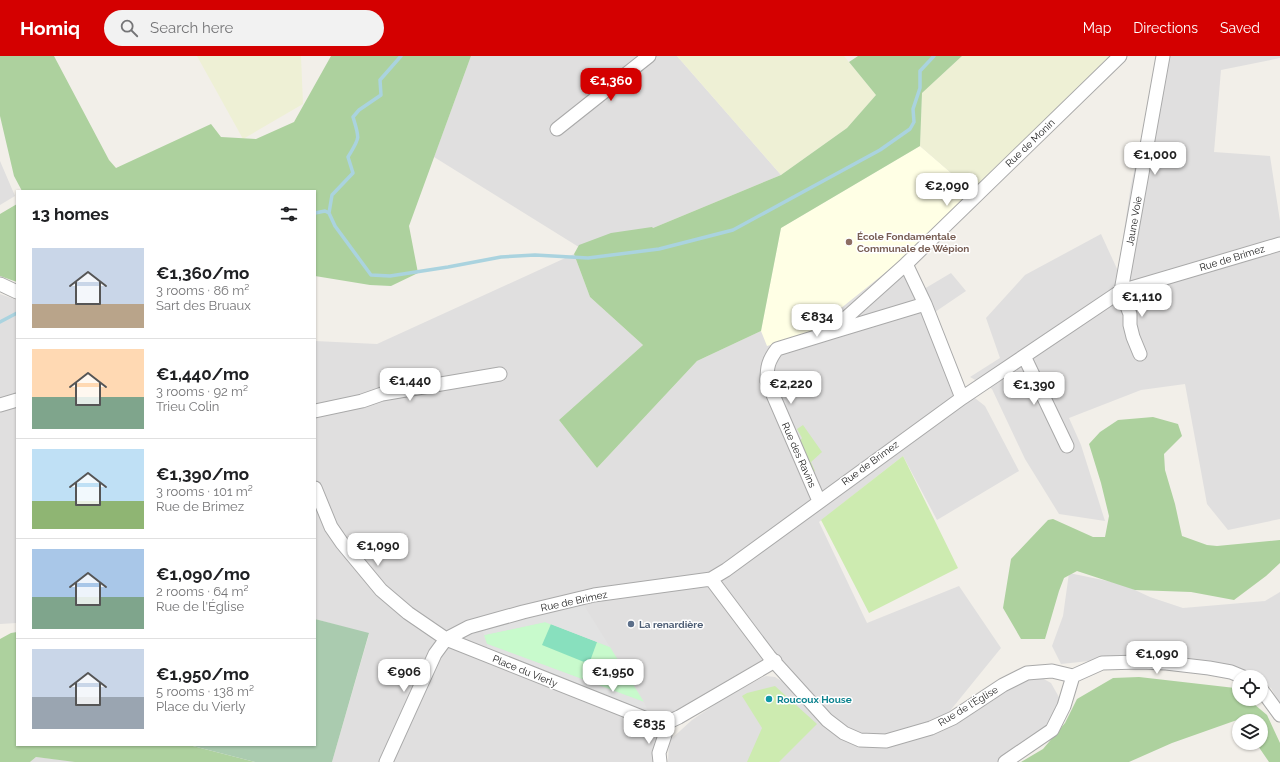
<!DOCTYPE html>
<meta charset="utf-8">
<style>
body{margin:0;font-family:Raleway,sans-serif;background:#f2f2f2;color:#202124;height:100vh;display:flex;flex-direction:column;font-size:15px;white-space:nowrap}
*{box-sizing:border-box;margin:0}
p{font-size:13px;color:#757577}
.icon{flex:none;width:22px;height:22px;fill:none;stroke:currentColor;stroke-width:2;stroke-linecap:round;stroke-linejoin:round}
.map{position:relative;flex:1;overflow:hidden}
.details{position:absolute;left:16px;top:134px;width:300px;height:556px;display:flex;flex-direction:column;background:#fff;border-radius:0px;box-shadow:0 1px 3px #0004}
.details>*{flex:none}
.buttons{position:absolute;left:1232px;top:614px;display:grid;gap:8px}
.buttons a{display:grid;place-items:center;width:36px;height:36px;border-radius:50%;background:#fff;box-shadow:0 1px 3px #0004;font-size:20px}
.price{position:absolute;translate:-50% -34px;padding:0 9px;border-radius:8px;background:#fff;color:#222;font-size:13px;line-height:26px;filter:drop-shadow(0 1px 2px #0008)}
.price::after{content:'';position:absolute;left:50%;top:24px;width:12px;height:9px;margin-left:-6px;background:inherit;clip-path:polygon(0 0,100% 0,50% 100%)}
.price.selected{background:#d40000;color:#fff}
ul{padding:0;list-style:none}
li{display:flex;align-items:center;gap:12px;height:100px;padding:0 16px}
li+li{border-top:1px solid #e0e0e0}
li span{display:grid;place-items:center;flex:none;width:112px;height:80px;border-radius:0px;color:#555}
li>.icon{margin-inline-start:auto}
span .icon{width:48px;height:48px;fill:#fffc;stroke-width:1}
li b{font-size:17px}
h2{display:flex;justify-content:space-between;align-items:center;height:48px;padding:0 16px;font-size:17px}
header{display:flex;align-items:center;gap:24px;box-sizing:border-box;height:56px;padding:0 20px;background:#d40000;color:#fff}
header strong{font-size:19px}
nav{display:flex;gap:22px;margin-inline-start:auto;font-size:14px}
.search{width:280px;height:36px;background:#f2f2f2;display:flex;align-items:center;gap:10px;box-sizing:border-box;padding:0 14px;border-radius:22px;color:#757577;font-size:15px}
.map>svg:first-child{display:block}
.residential{fill:#e0dfdf}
.education{fill:#ffffe5}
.farmland{fill:#eef0d5}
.grass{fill:#cdebb0}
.forest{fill:#add19e}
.cemetery{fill:#aacbaf}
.park{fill:#c8facc}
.pitch{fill:#88e0be}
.parking{fill:#e2e2e2}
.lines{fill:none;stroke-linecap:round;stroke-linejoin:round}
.stream{stroke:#aad3df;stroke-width:3.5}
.minor-casing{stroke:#a9a9a9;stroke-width:15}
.minor{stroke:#fff;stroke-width:13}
.education-dot{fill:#8d6e63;stroke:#fff;stroke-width:1.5}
.service-dot{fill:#5c6f8a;stroke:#fff;stroke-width:1.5}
.culture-dot{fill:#0f9aa8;stroke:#fff;stroke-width:1.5}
.labels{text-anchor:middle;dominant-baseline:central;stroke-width:3;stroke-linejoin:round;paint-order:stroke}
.street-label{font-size:10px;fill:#222;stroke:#fff}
.education-label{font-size:10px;font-weight:bold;fill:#785e54;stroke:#fff;text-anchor:start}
.service-label{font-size:10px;font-weight:bold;fill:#4e5e75;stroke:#fff;text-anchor:start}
.culture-label{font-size:10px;font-weight:bold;fill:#0d838f;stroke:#fff;text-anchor:start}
</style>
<header>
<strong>Homiq</strong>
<div class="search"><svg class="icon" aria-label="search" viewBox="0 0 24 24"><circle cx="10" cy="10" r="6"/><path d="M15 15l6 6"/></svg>Search here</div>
<nav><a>Map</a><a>Directions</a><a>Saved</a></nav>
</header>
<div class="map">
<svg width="1280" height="706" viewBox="0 0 1280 706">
<rect width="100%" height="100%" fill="#f2efe9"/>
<path class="residential" d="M 471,0 L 677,0 L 781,119 L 653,172 L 582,193 L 434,101 Z
M 1159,0 L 1280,0 L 1280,2 L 1221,14 L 1214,96 L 1270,100 L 1280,165 L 1280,463 L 1228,474 L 1207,448 L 1185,328 L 1141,334 L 1069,362 L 1081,389 L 1105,465 L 1059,458 L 1025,403 L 992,333 L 970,321 L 1000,302 L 986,262 L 1025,219 L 1101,178 L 1118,215 L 1131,129 Z
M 920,90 L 972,135 L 906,200 L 924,233 L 951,217 L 966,235 L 935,256 L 952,324 L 985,350 L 1019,415 L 937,464 L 903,400 L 819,466 L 867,567 L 959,530 L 1001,592 L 945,661 L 878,681 L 855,679 L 830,662 L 769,600 L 677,654 L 665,679 L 656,706 L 332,706 L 369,578 L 315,563 L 315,285 L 377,288 L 574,198 L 590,241 L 643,289 L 559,364 L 597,412 L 697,305 L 761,275 Z
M 0,105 L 15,140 L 0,149 Z
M 0,238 L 17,244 L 17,567 L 0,568 Z
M 1069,517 L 1122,528 L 1150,541 L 1183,552 L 1265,545 L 1280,536 L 1280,649 L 1271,632 L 1261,626 L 1261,621 L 1254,621 L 1245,616 L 1108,603 L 1061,608 L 1052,590 L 1063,560 Z
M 766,620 L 775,621 L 788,629 L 832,676 L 854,689 L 887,692 L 942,675 L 1024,624 L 1042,622 L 1051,627 L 1060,643 L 1054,662 L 1031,686 L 1000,706 L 668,706 L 669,685 L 692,664 L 720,645 L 759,623 Z
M 36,701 L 83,706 L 30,706 Z"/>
<path class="education" d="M 920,90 L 972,135 L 906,200 L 810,277 L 767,290 L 761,275 L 781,172 Z"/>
<path class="farmland" d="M 197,0 L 301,0 L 303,48 L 243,83 Z
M 677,0 L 844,0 L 876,39 L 847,72 L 781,119 Z
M 962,0 L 1113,0 L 972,135 L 920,90 L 922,37 Z"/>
<path class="grass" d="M 803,369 L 822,396 L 811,406 L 815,415 L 812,417 L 798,388 L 802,382 L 797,373 Z
M 903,400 L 958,512 L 869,557 L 821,464 Z
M 775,630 L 817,668 L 779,706 L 747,706 L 762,672 L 742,640 L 747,637 Z"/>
<path class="forest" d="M 0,0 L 54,0 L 109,104 L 116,112 L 211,68 L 221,81 L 256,83 L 294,66 L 331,0 L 471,0 L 409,170 L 418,217 L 391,230 L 370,229 L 315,220 L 315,135 L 22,135 L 14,120 L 0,60 Z
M 858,0 L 962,0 L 922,37 L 920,90 L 781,172 L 761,275 L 697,305 L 597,412 L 559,364 L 643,289 L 590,241 L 574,198 L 579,189 L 611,177 L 652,171 L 653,172 L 781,119 L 847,72 L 876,39 L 849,6 Z
M 17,148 L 17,226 L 0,220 L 0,158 Z
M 1153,361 L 1178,368 L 1182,380 L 1164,398 L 1165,414 L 1175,448 L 1182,480 L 1207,489 L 1217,490 L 1280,484 L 1280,507 L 1266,520 L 1234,544 L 1191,536 L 1135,534 L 1077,515 L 1064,522 L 1059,535 L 1045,583 L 1021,583 L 1003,552 L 1011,503 L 1048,464 L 1053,463 L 1093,481 L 1105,481 L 1109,460 L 1101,427 L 1089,388 L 1100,376 L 1118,364 Z
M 17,576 L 17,689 L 189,689 L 255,706 L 75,706 L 36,701 L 30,706 L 0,706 L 0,583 L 11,577 Z
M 1139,621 L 1235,632 L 1239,635 L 1239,643 L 1248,643 L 1267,659 L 1280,687 L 1280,706 L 1269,706 L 1256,687 L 1261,687 L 1261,665 L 1239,665 L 1237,664 L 1172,687 L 1129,706 L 1021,706 L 1043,693 L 1065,667 L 1077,643 L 1113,622 Z"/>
<path class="cemetery" d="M 315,563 L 369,577 L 332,706 L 255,706 L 189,689 L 315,689 Z"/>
<path class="park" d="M 545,566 L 610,591 L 644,646 L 487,588 L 484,579 Z"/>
<path class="pitch" d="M 551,568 L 597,586 L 589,608 L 542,589 Z"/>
<path class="parking" d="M 583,548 L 610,591 L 545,566 L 484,579 L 482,573 Z
M 487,588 L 644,646 L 652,665 L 487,600 Z"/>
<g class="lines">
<path class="stream" d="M 315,157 L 325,155 L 329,157 L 332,139 L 353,117 L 348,101 C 360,81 360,84 353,61 L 359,54 L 381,39 L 380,24 L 401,0
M 329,157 L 335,170 L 371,219 L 390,220 L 448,211 L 501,201 L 535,199 L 588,202 L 659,193 L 733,174 L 880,94 L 910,73 L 914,66 L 913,53 L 920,32 L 920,15 L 934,0
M 0,266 L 17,257"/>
<g class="minor-casing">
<path id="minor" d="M 557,73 L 649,0
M 906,208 L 829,277 L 925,248
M 0,228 L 17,236
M 1140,298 L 1133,281 L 1130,269 L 1130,258 L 1121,235 L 1163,0
M 1024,300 L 1067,390
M 962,342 L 925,248 L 906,208 L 1120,0
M 0,349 L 17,344
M 315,355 L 362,345 L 382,338 L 500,318
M 315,432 L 331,471 L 342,487 L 381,534 L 408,557 L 446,583 L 662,669 L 679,661 L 775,605
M 819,445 L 767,325 C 767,311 768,305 777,293 L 829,277
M 711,523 L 769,600 L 827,664 L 844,677 L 860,684 L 886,685 L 931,672 L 953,662 L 1003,629 L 1027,617 L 1052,615 L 1073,620 L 1102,607 L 1140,606 L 1166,607 L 1209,612 L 1231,616 L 1243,621
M 1261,633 L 1280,659
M 386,706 L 435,598 L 446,583 L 469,571 L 523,556 L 594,539 L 711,523 L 726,514 L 962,342 L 1121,235 L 1280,188
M 660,706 L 659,697 L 665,679 L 662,669
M 1005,706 L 1052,674 L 1064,650 L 1073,620"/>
</g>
<use href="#minor" class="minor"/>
</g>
<circle class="education-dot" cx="849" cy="186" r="4"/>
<circle class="service-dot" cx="631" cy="568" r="4"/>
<circle class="culture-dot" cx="769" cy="643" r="4"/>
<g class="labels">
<g class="street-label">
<text transform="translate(1030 87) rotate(-44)">Rue de Monin</text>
<text transform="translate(1134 165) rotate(-80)">Jaune Voie</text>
<text transform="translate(1232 202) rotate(-17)">Rue de Brimez</text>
<text transform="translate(799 399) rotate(66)">Rue des Ravins</text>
<text transform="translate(870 407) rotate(-36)">Rue de Brimez</text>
<text transform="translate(574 545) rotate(-12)">Rue de Brimez</text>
<text transform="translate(525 615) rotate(22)">Place du Vierly</text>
<text transform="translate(968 650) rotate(-31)">Rue de l'Église</text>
</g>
<g class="education-label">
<text x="857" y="180">École Fondamentale<tspan x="857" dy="12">Communale de Wépion</tspan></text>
</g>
<g class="service-label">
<text x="639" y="568">La renardière</text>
</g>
<g class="culture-label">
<text x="777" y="643">Roucoux House</text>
</g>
</g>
</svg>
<div class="buttons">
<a><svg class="icon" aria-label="locate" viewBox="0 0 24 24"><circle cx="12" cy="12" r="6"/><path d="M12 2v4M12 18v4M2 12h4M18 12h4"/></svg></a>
<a><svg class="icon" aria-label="layers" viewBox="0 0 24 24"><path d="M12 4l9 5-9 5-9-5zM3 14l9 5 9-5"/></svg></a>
</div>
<b class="price selected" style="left:611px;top:46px">€1,360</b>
<b class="price" style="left:1155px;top:120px">€1,000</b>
<b class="price" style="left:947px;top:151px">€2,090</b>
<b class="price" style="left:1142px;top:262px">€1,110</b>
<b class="price" style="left:817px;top:282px">€834</b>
<b class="price" style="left:410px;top:346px">€1,440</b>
<b class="price" style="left:791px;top:349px">€2,220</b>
<b class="price" style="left:1034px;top:350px">€1,390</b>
<b class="price" style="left:378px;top:511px">€1,090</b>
<b class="price" style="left:1157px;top:619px">€1,090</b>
<b class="price" style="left:404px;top:637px">€906</b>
<b class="price" style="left:613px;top:637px">€1,950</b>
<b class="price" style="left:649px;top:689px">€835</b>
<section class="details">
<h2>13 homes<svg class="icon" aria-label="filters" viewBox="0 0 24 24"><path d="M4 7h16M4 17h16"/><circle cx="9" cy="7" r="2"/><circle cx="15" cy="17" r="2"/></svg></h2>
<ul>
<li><span style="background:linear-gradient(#c9d6e8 70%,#b9a48a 0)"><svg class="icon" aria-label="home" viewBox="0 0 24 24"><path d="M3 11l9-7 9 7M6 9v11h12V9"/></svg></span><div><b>€1,360/mo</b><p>3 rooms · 86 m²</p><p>Sart des Bruaux</p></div></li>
<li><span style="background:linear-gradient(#ffd9b3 60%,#7fa58c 0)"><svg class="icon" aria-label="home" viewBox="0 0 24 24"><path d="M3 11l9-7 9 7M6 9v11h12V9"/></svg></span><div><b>€1,440/mo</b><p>3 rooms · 92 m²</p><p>Trieu Colin</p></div></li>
<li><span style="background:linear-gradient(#bfe0f5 65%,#8fb573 0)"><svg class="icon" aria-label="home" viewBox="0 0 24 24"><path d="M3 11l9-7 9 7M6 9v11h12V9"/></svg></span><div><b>€1,390/mo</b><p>3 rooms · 101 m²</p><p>Rue de Brimez</p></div></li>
<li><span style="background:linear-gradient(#a9c7e8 60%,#7fa58c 0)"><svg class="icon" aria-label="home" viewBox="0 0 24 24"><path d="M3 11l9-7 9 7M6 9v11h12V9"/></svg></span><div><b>€1,090/mo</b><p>2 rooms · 64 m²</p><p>Rue de l'Église</p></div></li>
<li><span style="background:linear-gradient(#c9d6e8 60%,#9aa5b1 0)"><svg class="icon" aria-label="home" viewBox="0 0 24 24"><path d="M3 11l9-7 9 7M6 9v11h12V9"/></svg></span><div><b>€1,950/mo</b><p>5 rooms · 138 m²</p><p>Place du Vierly</p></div></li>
</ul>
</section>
</div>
